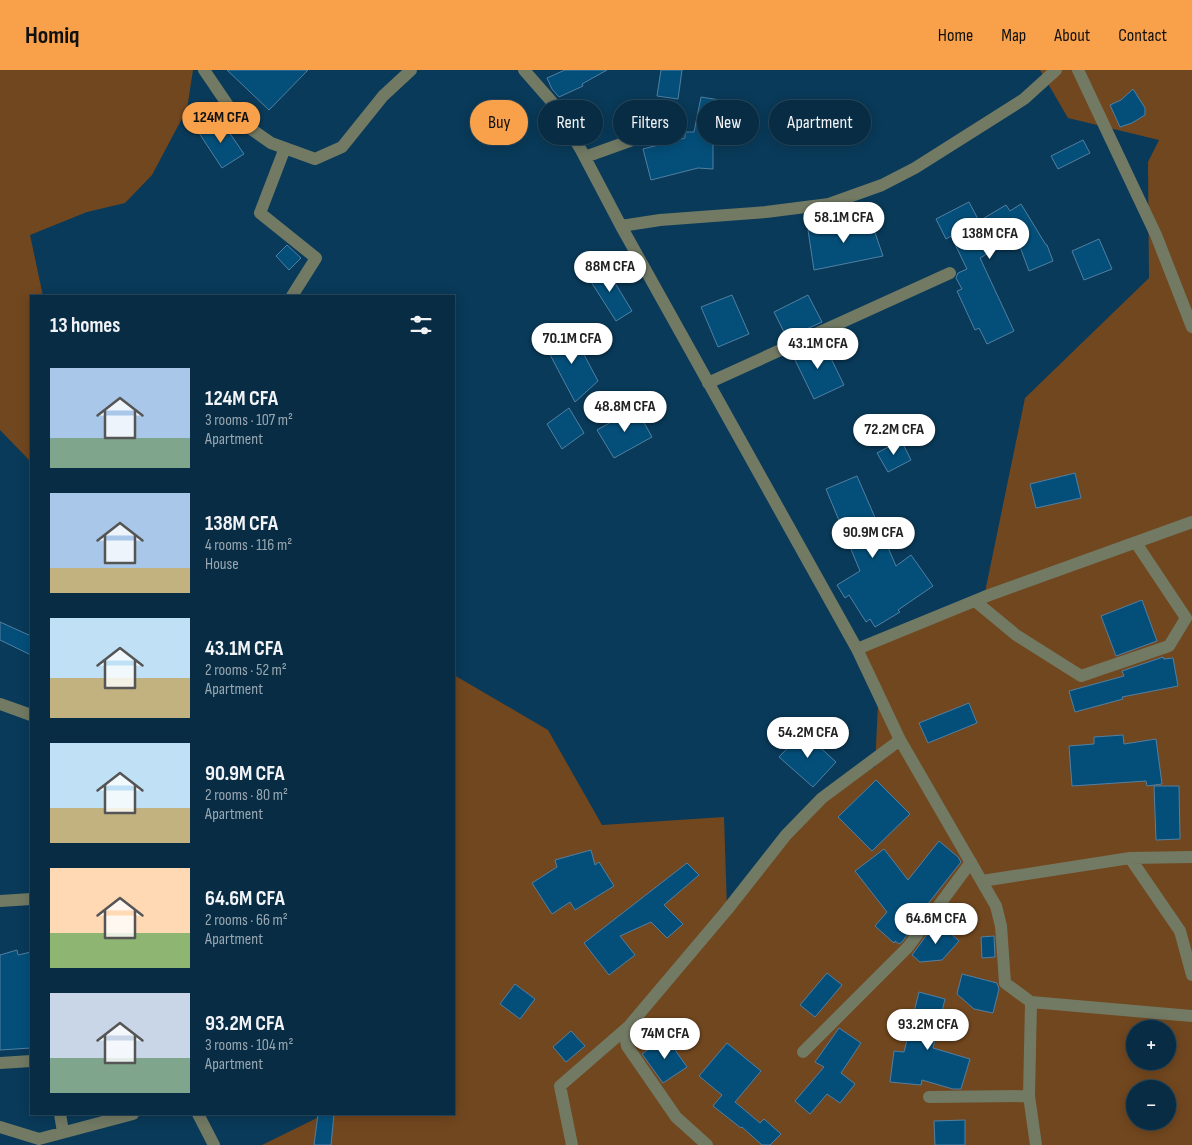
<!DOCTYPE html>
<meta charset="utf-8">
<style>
body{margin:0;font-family:"Sofia Sans Condensed",sans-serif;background:#15384e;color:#f1f3f6;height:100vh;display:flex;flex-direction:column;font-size:19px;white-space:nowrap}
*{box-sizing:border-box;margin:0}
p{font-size:16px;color:#98a7b2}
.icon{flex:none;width:28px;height:28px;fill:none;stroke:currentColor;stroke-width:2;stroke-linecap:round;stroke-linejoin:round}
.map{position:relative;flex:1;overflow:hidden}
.panel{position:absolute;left:30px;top:225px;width:425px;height:820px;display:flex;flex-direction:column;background:#072c43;border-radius:0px;box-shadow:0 2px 12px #0003,0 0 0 1px #28485c}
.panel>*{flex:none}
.banner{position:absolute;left:470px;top:30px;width:475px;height:45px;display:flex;gap:10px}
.fabs{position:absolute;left:1126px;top:950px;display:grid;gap:10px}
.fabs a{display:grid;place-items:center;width:50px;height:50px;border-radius:50%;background:#072c43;box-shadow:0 2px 12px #0003,0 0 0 1px #28485c;font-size:25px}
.price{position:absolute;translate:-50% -42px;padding:0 11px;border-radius:18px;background:#fff;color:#222;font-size:16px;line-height:32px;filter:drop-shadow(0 1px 2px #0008)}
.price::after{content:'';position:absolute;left:50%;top:30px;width:15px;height:11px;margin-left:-8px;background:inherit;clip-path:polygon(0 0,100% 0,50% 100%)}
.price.active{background:#f8a14a;color:#111}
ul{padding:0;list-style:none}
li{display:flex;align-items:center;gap:15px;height:125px;padding:0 20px}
li span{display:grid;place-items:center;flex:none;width:140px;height:100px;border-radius:0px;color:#555}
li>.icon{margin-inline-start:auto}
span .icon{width:60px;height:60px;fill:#fffc;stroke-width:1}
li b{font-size:21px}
h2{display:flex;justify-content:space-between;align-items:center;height:60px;padding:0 20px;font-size:21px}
.tag{padding:0 18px;border-radius:22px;background:#072c43;box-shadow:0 2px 12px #0003,0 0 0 1px #28485c;font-size:18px;line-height:45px}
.tag.active{background:#f8a14a;color:#111}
header{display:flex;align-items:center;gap:30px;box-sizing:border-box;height:70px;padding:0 25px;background:#f8a14a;color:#111}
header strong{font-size:24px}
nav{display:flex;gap:28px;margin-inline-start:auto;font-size:18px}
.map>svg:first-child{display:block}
.green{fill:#71471f;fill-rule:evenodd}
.building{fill:#044f7a;stroke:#527fa2}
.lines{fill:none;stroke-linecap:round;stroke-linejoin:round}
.minor{stroke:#727a64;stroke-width:12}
</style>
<header>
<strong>Homiq</strong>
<nav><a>Home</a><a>Map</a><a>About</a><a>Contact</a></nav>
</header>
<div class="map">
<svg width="1192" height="1075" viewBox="0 0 1192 1075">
<rect width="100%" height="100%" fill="#093a59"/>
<path class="green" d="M 0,0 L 193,0 L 187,39 L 152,105 L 125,133 L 87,142 L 30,165 L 43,226 L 31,226 L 31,392 L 0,360 Z
M 1040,0 L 1192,0 L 1192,1075 L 262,1075 L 325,1044 L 454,1044 L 454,605 L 548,660 L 602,755 L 724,747 L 727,839 L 786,765 L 853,702 L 875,697 L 879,613 L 857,579 L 984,527 L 1025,328 L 1149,208 L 1148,92 L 1159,70 L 1068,48 ZM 1135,959 L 1168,959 L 1168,991 L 1135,991 ZM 1135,1019 L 1168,1019 L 1168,1051 L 1135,1051 Z"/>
<path class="building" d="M 227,0 L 308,0 L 269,40 Z
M 565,0 L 607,0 L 582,14 L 583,16 L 559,27 L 552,19 L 547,8 Z
M 661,0 L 682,0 L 678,29 L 657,26 Z
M 1133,19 L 1145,38 L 1145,45 L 1132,53 L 1120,57 L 1110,35 L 1121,30 Z
M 701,27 L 745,34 L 740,60 L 713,56 L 713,99 L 698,98 L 651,110 L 643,79 L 685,68 L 685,62 L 694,62 Z
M 220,49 L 244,84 L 222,98 L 199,63 Z
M 1083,70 L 1090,83 L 1058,99 L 1051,86 Z
M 969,132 L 979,151 L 1006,135 L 1010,141 L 1021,134 L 1046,175 L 1047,175 L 1053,191 L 1029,201 L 1016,166 L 980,188 L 1014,261 L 987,274 L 979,258 L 975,260 L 957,221 L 962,219 L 956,208 L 958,203 L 967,199 L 951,166 L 946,169 L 936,149 Z
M 870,148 L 883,186 L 814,200 L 808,160 Z
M 1099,169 L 1112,199 L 1084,210 L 1072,181 Z
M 287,175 L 301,188 L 289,200 L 276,186 Z
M 603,193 L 632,241 L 616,251 L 588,207 Z
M 732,225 L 749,264 L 718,277 L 701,237 Z
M 808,225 L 822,252 L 787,268 L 774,242 Z
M 571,260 L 598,311 L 575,332 L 546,277 Z
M 822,270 L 844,315 L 814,329 L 795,290 L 798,289 L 795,283 Z
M 569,338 L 584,363 L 562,379 L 547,354 Z
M 636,338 L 652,367 L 614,388 L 597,360 Z
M 901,370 L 911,390 L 888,402 L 877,383 Z
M 1075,403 L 1081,428 L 1036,438 L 1030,414 Z
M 857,406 L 896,496 L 911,485 L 933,516 L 898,540 L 900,542 L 875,557 L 870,549 L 866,552 L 849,525 L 845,528 L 837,515 L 860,501 L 826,419 Z
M 1142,530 L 1157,571 L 1116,586 L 1101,546 Z
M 0,552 L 31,566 L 31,585 L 0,570 Z
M 1163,587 L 1164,589 L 1173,588 L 1178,616 L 1122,627 L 1123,629 L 1075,642 L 1069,621 L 1124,606 L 1122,601 Z
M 969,633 L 977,653 L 928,673 L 919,653 Z
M 803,662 L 836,692 L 813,717 L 779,687 Z
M 1123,665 L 1124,674 L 1156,669 L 1162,714 L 1147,716 L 1146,711 L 1072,716 L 1069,676 L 1094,674 L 1094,667 Z
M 876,710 L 910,744 L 872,781 L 838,747 Z
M 1154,716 L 1179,716 L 1180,769 L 1156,770 Z
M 939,771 L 958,787 L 961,792 L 923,840 L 925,841 L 902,872 L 899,874 L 895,871 L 894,873 L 875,856 L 887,842 L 855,801 L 884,779 L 908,810 Z
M 591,780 L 595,795 L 599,792 L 614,816 L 575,840 L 570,832 L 552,844 L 532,813 L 557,797 L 555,790 Z
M 687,793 L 699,805 L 664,835 L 683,854 L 667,868 L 651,852 L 620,866 L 635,885 L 609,905 L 584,873 Z
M 937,851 L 959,871 L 942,890 L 920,892 L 912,885 Z
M 994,866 L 995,887 L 982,888 L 981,867 Z
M 17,880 L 18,885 L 31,882 L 31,978 L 0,980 L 0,885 Z
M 827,903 L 842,915 L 815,947 L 800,935 Z
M 962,904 L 997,913 L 999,919 L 993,943 L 974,939 L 957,924 Z
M 515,914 L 535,929 L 520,949 L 500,934 Z
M 919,922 L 945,929 L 933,978 L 970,989 L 961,1019 L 953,1019 L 922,1010 L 921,1015 L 890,1012 L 894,981 L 904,982 Z
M 839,958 L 861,973 L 841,1003 L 855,1014 L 840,1033 L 827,1024 L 810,1044 L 795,1031 L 824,997 L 815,992 Z
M 571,961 L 585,976 L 566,992 L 553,977 Z
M 666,967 L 687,997 L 663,1013 L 642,984 Z
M 727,973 L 761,1001 L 735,1032 L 760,1053 L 764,1049 L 781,1064 L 770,1075 L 762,1075 L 742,1057 L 741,1058 L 713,1036 L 722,1025 L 699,1006 Z
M 318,1044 L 334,1044 L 331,1075 L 314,1075 Z
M 965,1050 L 965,1075 L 935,1075 L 934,1051 Z"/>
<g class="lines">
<path class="minor" d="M 204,0 L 238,50 L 271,73 L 315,89 L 342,77 L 383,26 L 411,0
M 524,0 L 552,32 L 581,80 L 621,156 L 857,579 L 984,527 L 1192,452
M 1078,0 L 1156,165 L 1192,257
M 285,78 L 260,143 L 316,188 L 292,226
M 585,87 L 674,55
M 621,156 L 660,150 L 766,142 L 829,134 L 882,115 L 915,98 L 1024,29 L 1056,0
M 708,313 L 950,203
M 975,531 L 1016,565 L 1081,606 L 1169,576 L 1186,548 L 1136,473
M 857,579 L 900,670 L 996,836 L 1001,856 L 1005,913 L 1031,932
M 0,634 L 31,645
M 1130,788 L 1180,861 L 1192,905
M 982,811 L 1130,788 L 1192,787
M 0,831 L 31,829
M 803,982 L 908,877 L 971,792
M 0,993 L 31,991
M 1029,1026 L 1036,1075
M 929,1027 L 1029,1026 L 1031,932 L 1192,946
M 60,1044 L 63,1062
M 198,1044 L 214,1075
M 0,1057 L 39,1069 L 133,1044
M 572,1075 L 560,1016 L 628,957
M 707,1075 L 676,1047 L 627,976 L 625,966 L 629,956 L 727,840 L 786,765 L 822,728 L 900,670"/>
</g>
</svg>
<div class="fabs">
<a>+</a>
<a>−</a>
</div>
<b class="price active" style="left:221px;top:74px">124M CFA</b>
<b class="price" style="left:844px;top:174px">58.1M CFA</b>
<b class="price" style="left:990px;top:190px">138M CFA</b>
<b class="price" style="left:610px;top:223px">88M CFA</b>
<b class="price" style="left:572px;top:295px">70.1M CFA</b>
<b class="price" style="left:818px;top:300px">43.1M CFA</b>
<b class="price" style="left:625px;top:363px">48.8M CFA</b>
<b class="price" style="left:894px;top:386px">72.2M CFA</b>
<b class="price" style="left:873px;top:489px">90.9M CFA</b>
<b class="price" style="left:808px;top:689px">54.2M CFA</b>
<b class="price" style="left:936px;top:875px">64.6M CFA</b>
<b class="price" style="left:928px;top:981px">93.2M CFA</b>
<b class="price" style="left:665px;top:990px">74M CFA</b>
<div class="banner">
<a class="tag active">Buy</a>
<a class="tag">Rent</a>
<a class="tag">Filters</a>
<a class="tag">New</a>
<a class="tag">Apartment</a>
</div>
<section class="panel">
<h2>13 homes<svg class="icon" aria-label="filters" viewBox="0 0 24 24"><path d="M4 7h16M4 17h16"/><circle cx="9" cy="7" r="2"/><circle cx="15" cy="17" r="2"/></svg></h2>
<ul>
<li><span style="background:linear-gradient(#a9c7e8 70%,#7fa58c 0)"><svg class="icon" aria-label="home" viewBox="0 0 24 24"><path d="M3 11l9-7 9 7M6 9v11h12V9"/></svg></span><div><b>124M CFA</b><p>3 rooms · 107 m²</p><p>Apartment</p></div></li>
<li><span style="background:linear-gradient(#a9c7e8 75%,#c2b280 0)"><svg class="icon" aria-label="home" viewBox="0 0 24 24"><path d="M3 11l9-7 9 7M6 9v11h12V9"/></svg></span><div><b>138M CFA</b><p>4 rooms · 116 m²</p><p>House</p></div></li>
<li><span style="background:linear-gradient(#bfe0f5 60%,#c2b280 0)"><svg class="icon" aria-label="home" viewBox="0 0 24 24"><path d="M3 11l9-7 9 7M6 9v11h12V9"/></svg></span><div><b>43.1M CFA</b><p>2 rooms · 52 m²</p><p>Apartment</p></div></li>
<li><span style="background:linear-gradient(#bfe0f5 65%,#c2b280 0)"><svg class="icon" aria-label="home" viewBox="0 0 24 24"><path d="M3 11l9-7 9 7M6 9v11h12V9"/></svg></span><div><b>90.9M CFA</b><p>2 rooms · 80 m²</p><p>Apartment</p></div></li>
<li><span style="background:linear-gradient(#ffd9b3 65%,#8fb573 0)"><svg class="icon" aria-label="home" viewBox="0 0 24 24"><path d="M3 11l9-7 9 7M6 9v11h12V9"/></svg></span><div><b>64.6M CFA</b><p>2 rooms · 66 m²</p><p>Apartment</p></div></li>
<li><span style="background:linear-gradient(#c9d6e8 65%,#7fa58c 0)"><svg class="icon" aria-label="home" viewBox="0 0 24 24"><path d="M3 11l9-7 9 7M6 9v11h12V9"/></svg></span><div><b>93.2M CFA</b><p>3 rooms · 104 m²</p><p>Apartment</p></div></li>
</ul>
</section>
</div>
